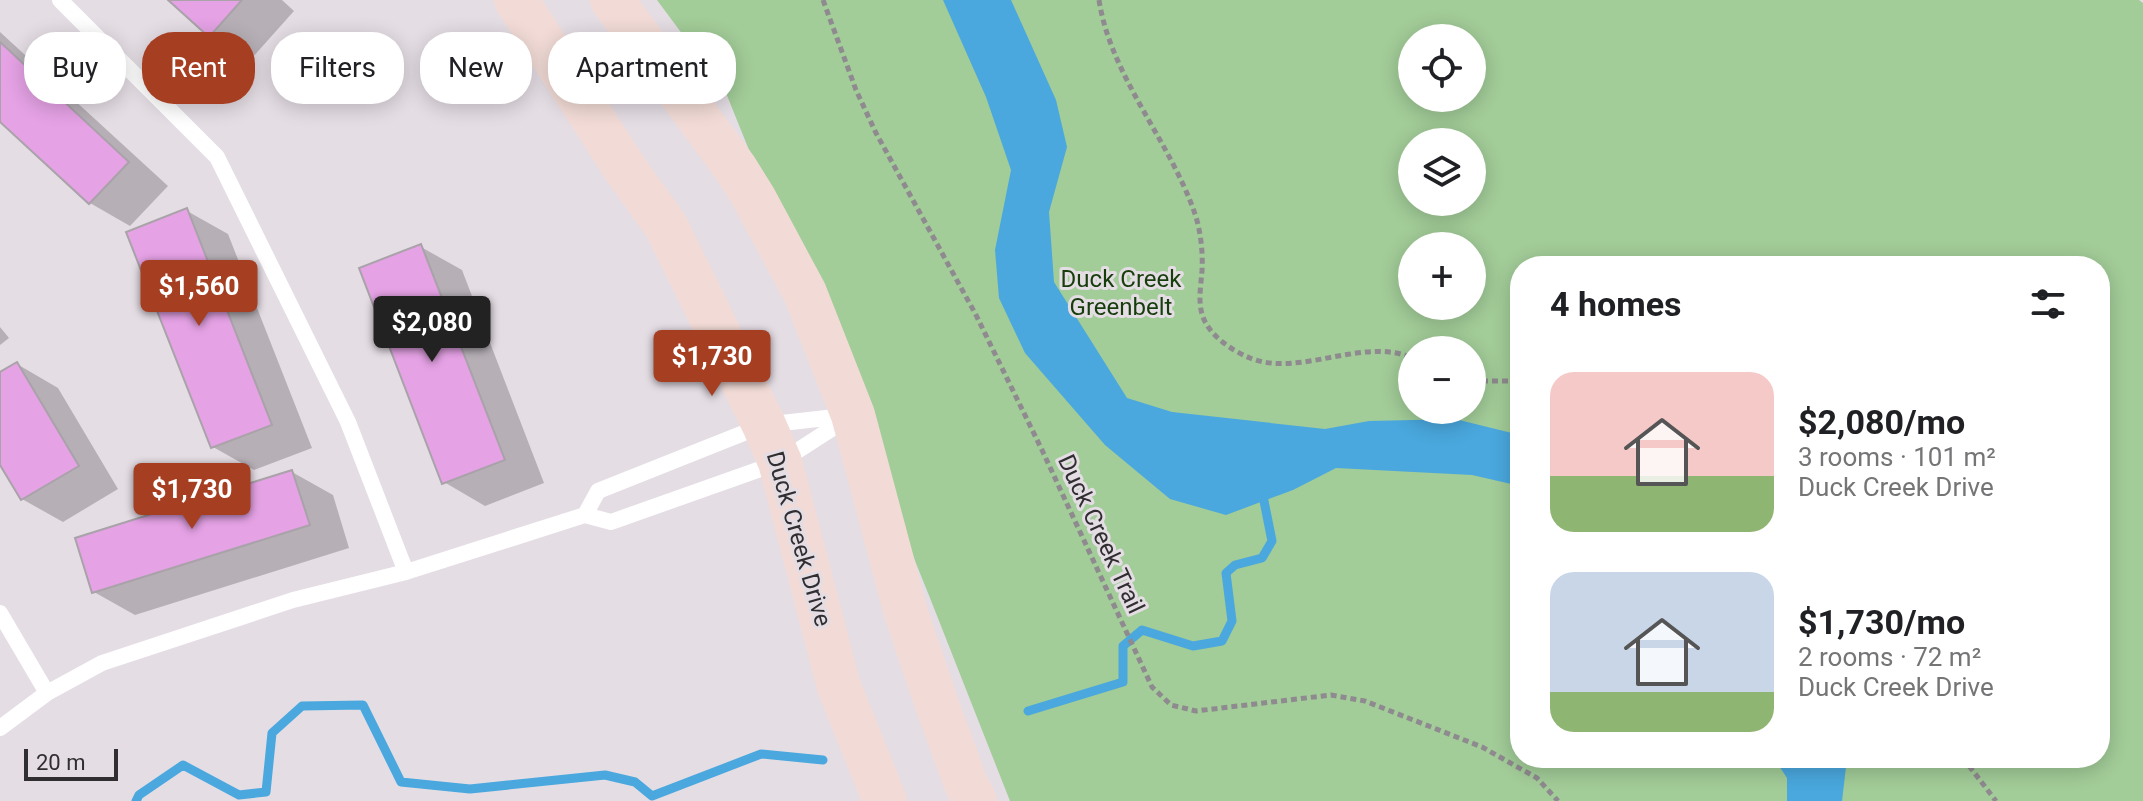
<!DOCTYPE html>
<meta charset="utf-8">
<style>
body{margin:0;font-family:Roboto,sans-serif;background:#f6f6f6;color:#202124;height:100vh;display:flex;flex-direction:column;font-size:30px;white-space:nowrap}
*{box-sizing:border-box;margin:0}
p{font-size:26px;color:#757577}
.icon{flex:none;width:44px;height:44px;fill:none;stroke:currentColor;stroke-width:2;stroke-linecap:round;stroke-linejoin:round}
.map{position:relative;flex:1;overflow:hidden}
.sheet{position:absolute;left:1510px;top:256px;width:600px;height:512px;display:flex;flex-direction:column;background:#fff;border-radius:32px;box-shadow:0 4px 20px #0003}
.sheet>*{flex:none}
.banner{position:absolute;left:24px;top:32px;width:760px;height:72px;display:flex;gap:16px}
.fabs{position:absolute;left:1398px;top:24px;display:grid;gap:16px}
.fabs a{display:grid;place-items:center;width:88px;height:88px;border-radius:50%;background:#fff;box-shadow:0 4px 20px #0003;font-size:40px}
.scale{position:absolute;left:24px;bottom:20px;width:94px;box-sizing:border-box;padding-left:8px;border:4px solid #302e30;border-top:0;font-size:22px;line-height:28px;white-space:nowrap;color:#302e30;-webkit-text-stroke:6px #e4dde4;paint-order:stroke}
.price{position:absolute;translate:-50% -68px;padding:0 18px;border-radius:8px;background:#a63e21;color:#fff;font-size:26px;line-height:52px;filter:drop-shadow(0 2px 4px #0008)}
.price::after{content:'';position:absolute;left:50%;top:48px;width:24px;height:18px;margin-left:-12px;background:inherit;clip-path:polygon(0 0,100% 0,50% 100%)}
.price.selected{background:#222;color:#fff}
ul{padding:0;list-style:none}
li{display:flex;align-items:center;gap:24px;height:200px;padding:0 40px}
li span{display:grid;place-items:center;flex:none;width:224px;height:160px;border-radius:24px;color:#555}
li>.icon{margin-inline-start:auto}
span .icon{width:96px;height:96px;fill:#fffc;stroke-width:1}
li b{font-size:34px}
h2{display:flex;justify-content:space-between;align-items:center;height:96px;padding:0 40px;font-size:34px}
.pill{padding:0 28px;border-radius:32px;background:#fff;box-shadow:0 4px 20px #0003;font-size:28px;line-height:72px}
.pill.selected{background:#a63e21;color:#fff}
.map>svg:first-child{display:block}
.green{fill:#a2cc98;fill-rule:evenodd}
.water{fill:#4aa8de}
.shadow{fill:#0003}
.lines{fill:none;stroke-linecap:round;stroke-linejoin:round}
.stream{stroke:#4aa8de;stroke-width:9}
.building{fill:#e5a2e5;stroke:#a9a2a9;stroke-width:2}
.path{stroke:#8f8a8f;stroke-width:5;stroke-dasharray:6 4;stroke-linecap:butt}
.lane{stroke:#fff;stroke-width:16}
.secondary{stroke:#f2dbd6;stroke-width:44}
.labels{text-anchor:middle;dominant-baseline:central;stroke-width:6;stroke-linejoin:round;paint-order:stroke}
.park-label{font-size:24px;fill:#163d0b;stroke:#e4dde4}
.street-label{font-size:24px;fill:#302e30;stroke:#e4dde4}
</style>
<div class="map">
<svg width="2143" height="801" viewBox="0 0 2143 801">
<rect width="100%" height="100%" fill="#e4dde4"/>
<path class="green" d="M 657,0 L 2139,0 L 2143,3 L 2143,801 L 1010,801 L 930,598 L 726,93 ZM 1412,38 L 1472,38 L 1472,98 L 1412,98 ZM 1412,142 L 1472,142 L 1472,202 L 1412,202 ZM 1412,246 L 1472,246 L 1472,306 L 1412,306 ZM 1520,266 L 2100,266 L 2100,758 L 1520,758 ZM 1412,350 L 1472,350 L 1472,410 L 1412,410 Z"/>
<path class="water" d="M 943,0 L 1011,0 L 1056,100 L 1067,147 L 1049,212 L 1054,282 L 1127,398 L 1172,412 L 1325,429 L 1369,421 L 1455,419 L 1520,435 L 1520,486 L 1472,475 L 1336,468 L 1293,490 L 1226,515 L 1170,499 L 1105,445 L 1025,353 L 999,298 L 995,250 L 1011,170 L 986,97 Z
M 1774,758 L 1842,758 L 1846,767 L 1842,801 L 1787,801 L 1787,778 Z"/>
<path class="shadow" d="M 171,0 L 282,0 L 294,11 L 251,59 L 211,35 Z
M 0,32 L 168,186 L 130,226 L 90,203 L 0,120 Z
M 187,211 L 228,234 L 312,448 L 254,470 L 213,447 Z
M 421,247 L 462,270 L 544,483 L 485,506 L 444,482 Z
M 0,327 L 9,338 L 0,345 Z
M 17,364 L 58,388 L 118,489 L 63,522 L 22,499 L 0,461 L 0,374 Z
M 292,472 L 333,495 L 349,548 L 135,615 L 94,592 Z"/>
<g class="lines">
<path class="stream" d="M 1028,711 L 1123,682 L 1123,646 L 1142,630 L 1193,646 L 1222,641 L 1232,621 L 1226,573 L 1235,565 L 1262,558 L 1272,541 L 1262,491
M 136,801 L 139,795 L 183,765 L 239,795 L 266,792 L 272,733 L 302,706 L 363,705 L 401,782 L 470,789 L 605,775 L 635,782 L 652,796 L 761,754 L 823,760"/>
</g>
<path class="building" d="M 168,0 L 242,0 L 209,37 Z
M 0,42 L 129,162 L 89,204 L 0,122 Z
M 187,208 L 272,425 L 211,448 L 126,232 Z
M 421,244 L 505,460 L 442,484 L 359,268 Z
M 17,362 L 79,466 L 21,500 L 0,465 L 0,372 Z
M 292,470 L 310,525 L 92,593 L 75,538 Z"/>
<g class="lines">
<path class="path" d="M 823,0 L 856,90 L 876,133 L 976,315 L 1042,450 L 1152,687 L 1171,705 L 1196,711 L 1331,695 L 1365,701 L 1482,747 L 1537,778 L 1558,801
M 1099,0 C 1111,78 1172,143 1196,217 C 1201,234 1203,253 1202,271 C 1201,285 1198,300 1202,314 C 1208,335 1231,350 1250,358 C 1299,378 1364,336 1412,358
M 1472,381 L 1520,381
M 1963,758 L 1996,801"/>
<path class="lane" d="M 60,0 L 217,157 L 348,422 L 406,572
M 853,415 L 780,462 L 611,522 L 585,515 L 598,491 L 764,425 Z
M 0,613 L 47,693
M 0,728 L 47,693 L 102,663 L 293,600 L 406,572 L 585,515"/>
<path class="secondary" d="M 516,0 L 628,173 L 666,226 L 764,425 L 780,462 L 839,687 L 885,801
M 612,0 L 736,169 L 754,198 L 805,293 L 853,415 L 906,613 L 936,702 L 966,784 L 975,801"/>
</g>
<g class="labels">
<g class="park-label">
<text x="1121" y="279">Duck Creek<tspan x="1121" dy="28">Greenbelt</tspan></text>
</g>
<g class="street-label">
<text transform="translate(1101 534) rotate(65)">Duck Creek Trail</text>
<text transform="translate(799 539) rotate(74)">Duck Creek Drive</text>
</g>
</g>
</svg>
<div class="fabs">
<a><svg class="icon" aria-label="locate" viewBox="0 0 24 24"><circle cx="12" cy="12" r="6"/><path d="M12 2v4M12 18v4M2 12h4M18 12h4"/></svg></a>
<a><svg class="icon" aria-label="layers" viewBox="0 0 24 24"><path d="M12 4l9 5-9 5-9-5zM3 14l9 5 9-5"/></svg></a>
<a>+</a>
<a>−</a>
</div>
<div class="scale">20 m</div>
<b class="price" style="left:199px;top:328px">$1,560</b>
<b class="price selected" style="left:432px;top:364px">$2,080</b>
<b class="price" style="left:712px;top:398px">$1,730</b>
<b class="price" style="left:192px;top:531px">$1,730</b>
<div class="banner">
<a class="pill">Buy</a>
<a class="pill selected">Rent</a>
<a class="pill">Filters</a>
<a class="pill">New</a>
<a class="pill">Apartment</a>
</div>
<section class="sheet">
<h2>4 homes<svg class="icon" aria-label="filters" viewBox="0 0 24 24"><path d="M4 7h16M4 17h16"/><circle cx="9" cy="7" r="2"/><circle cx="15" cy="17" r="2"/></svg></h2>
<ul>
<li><span style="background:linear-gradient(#f6c9c9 65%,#8fb573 0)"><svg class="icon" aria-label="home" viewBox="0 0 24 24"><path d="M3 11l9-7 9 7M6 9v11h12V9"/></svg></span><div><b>$2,080/mo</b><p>3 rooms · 101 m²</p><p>Duck Creek Drive</p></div></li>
<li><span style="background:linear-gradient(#c9d6e8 75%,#8fb573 0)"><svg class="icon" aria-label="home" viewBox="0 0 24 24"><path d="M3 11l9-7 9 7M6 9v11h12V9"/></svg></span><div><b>$1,730/mo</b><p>2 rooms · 72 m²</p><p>Duck Creek Drive</p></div></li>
</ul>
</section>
</div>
